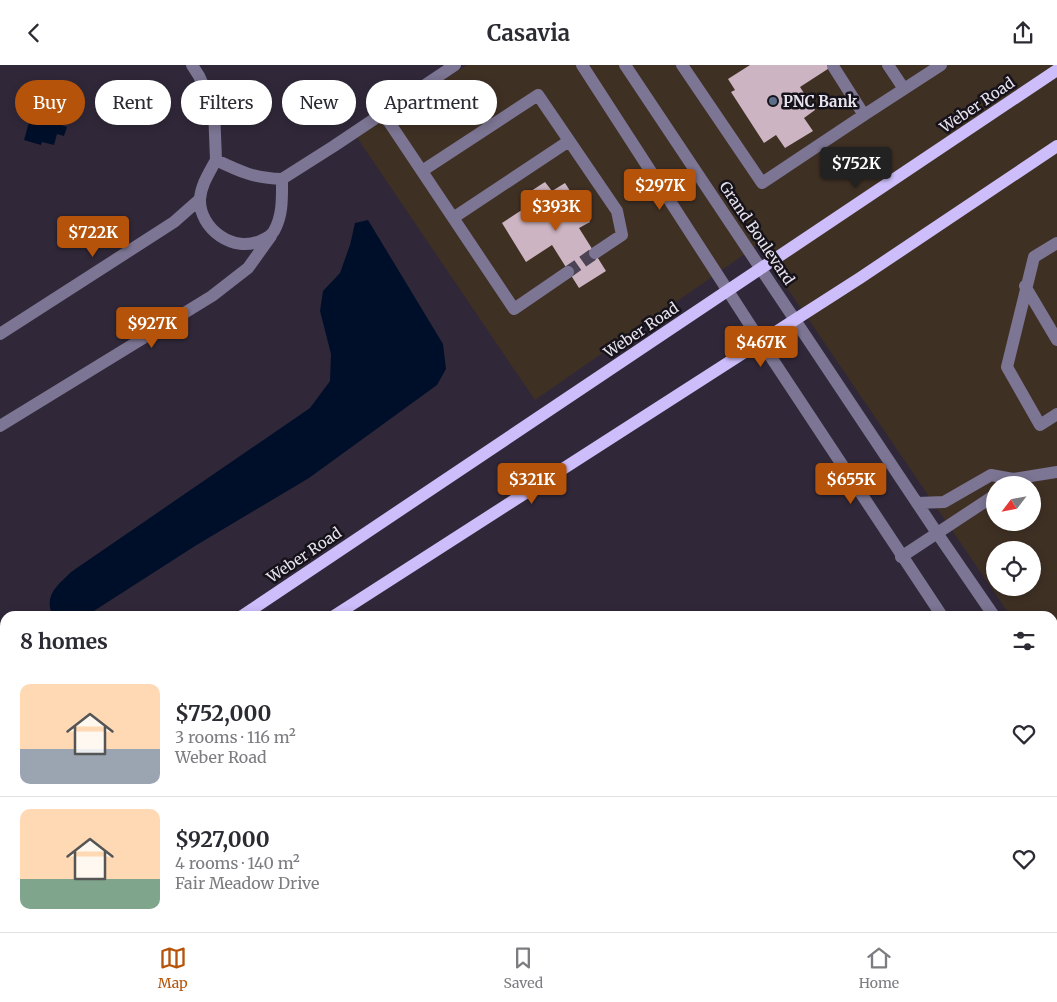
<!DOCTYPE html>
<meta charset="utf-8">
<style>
body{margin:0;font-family:Merriweather,serif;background:#f2f2f3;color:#2b2b33;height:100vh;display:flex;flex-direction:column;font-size:19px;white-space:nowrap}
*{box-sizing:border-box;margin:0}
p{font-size:16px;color:#7c7c81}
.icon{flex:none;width:28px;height:28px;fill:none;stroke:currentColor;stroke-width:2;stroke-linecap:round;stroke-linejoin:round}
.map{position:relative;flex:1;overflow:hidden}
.drawer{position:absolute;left:0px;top:546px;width:1058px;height:321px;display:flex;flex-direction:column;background:#fff;border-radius:15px 15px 0 0;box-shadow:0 2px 8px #0003}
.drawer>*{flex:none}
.top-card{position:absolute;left:15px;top:15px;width:500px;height:45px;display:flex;gap:10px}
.needle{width:32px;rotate:238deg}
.buttons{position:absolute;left:986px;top:411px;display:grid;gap:10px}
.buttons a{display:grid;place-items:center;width:55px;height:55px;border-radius:50%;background:#fff;box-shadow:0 2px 8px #0003;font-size:25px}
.price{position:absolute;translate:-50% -42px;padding:0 11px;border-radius:5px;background:#b45309;color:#fff;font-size:16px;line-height:32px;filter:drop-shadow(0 1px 2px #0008)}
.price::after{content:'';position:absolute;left:50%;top:30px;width:15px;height:11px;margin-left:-8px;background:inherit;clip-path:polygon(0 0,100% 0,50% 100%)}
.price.current{background:#222;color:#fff}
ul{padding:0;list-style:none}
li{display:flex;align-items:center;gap:15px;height:125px;padding:0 20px}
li+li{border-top:1px solid #e1e1e2}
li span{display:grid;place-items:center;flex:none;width:140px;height:100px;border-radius:10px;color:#555}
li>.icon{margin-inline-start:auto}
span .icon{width:60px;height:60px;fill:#fffc;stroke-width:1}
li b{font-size:21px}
h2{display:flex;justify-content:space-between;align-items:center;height:60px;padding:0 20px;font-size:21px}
.tag{padding:0 18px;border-radius:22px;background:#fff;box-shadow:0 2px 8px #0003;font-size:18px;line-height:45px}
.tag.current{background:#b45309;color:#fff}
header{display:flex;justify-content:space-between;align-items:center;height:65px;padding:0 20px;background:#fff;font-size:22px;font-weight:700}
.dock{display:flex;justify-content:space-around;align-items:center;height:70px;border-top:1px solid #e1e1e2;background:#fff;font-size:14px;color:#7c7c81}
.dock a{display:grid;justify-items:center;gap:2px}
.dock .current{color:#b45309}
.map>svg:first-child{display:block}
.commercial{fill:#3f3024;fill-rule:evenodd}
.water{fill:#000f29}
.building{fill:#cdb4c2}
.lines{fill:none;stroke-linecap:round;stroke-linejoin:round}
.minor-tunnel{stroke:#4c4454;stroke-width:12;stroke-dasharray:12 6;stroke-linecap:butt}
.minor{stroke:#7c7593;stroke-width:12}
.major{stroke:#cdbefb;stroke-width:12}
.service-dot{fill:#5c6f8a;stroke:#16121a;stroke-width:2}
.labels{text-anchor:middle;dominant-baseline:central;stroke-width:5;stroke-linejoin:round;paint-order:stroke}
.poi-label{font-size:15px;font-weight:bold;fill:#e8e3ee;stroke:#16121a;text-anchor:start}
.street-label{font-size:15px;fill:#e8e3ee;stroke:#16121a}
</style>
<header><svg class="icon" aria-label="back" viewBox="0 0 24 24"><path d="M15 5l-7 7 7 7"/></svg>Casavia<svg class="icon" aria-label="share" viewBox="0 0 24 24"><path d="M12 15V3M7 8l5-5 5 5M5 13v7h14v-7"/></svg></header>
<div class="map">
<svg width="1057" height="867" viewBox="0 0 1057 867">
<rect width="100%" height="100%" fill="#302839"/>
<path class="commercial" d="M 467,0 L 1057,0 L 1057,602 L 1053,597 L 1052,551 L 1011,551 L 1009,549 L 758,180 L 535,335 L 356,71 ZM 995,420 L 1032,420 L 1032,458 L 995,458 ZM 995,485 L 1032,485 L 1032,522 L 995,522 Z"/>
<path class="water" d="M 35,36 L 52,41 L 51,45 L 62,48 L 59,59 L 67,62 L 64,71 L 57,69 L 54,80 L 42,77 L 41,80 L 24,75 Z
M 368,155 L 443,279 L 446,304 L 437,320 L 309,413 L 195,481 L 86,551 L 53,551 C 43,531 57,521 71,507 L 310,343 L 330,316 L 331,289 L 320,246 L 323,226 L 340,208 L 350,180 L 355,158 Z"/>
<path class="building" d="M 750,0 L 834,0 L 800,22 L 815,45 L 804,53 L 813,66 L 785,83 L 776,70 L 764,78 L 731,27 L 735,25 L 728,14 Z
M 545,117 L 552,126 L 565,118 L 590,157 L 579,163 L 606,206 L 579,223 L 552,180 L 526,197 L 502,158 L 534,137 L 528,128 Z
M 1057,635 L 1057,692 L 1052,696 L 1052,639 Z"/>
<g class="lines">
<path class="minor-tunnel" d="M 568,207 L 595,188"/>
<path class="minor" d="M 192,0 L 199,11 L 214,44 L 216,95
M 582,0 L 761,277 L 942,551
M 625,0 L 937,468 L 994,551
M 682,0 L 762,118 L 864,50 L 833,1
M 888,0 L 904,24 L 941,0
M 383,48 L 514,244 L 568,207
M 864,50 L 904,24
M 216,95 C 241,107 254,113 282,114 C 282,133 283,150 274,166 C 271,171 267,173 262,175 C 234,189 199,164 200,134 C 201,120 209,108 216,95 Z
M 422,106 L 538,30 L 617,146 L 622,170 L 595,188
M 282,114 L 334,81 L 455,0
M 453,153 L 569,76
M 1057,178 L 1034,192 L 1007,302 L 1040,360 L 1057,349
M 1025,221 L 1057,275
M 0,269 L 174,157 L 200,134
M 0,361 L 212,231 L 248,203 L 271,171
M 917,438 L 944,437 L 991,410 L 1013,414 L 1057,407
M 901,492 L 995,430
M 1052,625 L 1057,630
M 1054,695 L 1057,699
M 1052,861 L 1057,866
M 268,862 L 275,867
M 295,867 L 303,862
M 670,867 L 677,862"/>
<path class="major" d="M 242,551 L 1057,5
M 334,551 L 860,213 L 1057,81
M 0,712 L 5,709
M 0,766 L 5,762"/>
</g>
<circle class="service-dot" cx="773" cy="36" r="5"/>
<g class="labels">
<g class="poi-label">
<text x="783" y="36">PNC Bank</text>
</g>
<g class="street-label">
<text transform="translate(977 40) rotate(-34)">Weber Road</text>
<text transform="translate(757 168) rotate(56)">Grand Boulevard</text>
<text transform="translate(641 265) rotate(-34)">Weber Road</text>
<text transform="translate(304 490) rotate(-34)">Weber Road</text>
</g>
</g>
</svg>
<div class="buttons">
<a><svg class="needle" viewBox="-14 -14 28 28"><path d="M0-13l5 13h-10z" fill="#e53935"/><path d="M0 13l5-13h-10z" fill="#7c7c81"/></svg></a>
<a><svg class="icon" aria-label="locate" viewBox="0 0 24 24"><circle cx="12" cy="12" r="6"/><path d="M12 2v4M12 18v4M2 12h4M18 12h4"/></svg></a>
</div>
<b class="price current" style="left:856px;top:124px">$752K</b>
<b class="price" style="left:660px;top:146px">$297K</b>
<b class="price" style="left:556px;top:167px">$393K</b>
<b class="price" style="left:93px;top:193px">$722K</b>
<b class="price" style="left:152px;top:284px">$927K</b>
<b class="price" style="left:761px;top:303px">$467K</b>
<b class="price" style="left:532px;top:440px">$321K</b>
<b class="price" style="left:851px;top:440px">$655K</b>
<div class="top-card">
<a class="tag current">Buy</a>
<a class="tag">Rent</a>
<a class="tag">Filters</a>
<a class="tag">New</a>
<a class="tag">Apartment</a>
</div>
<section class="drawer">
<h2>8 homes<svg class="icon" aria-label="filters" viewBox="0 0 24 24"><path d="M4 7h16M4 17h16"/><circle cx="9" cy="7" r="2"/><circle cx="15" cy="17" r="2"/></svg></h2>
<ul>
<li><span style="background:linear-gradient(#ffd9b3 65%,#9aa5b1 0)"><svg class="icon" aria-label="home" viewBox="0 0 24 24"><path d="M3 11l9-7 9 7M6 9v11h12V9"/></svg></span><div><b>$752,000</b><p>3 rooms · 116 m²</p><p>Weber Road</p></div><svg class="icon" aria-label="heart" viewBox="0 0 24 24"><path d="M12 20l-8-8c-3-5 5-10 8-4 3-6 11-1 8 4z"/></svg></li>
<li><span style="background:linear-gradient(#ffd9b3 70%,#7fa58c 0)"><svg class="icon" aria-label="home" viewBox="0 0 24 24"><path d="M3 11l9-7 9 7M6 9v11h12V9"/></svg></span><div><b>$927,000</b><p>4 rooms · 140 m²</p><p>Fair Meadow Drive</p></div><svg class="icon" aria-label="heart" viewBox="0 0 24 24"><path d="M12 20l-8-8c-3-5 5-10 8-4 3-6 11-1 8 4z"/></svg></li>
</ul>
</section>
</div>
<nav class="dock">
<a class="current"><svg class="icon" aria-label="map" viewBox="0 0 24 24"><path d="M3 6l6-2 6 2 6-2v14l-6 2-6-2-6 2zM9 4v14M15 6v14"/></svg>Map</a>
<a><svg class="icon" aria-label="saved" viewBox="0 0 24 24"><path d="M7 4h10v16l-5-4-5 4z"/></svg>Saved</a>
<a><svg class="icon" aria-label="home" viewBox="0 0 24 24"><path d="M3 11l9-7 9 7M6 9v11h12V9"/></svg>Home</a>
</nav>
